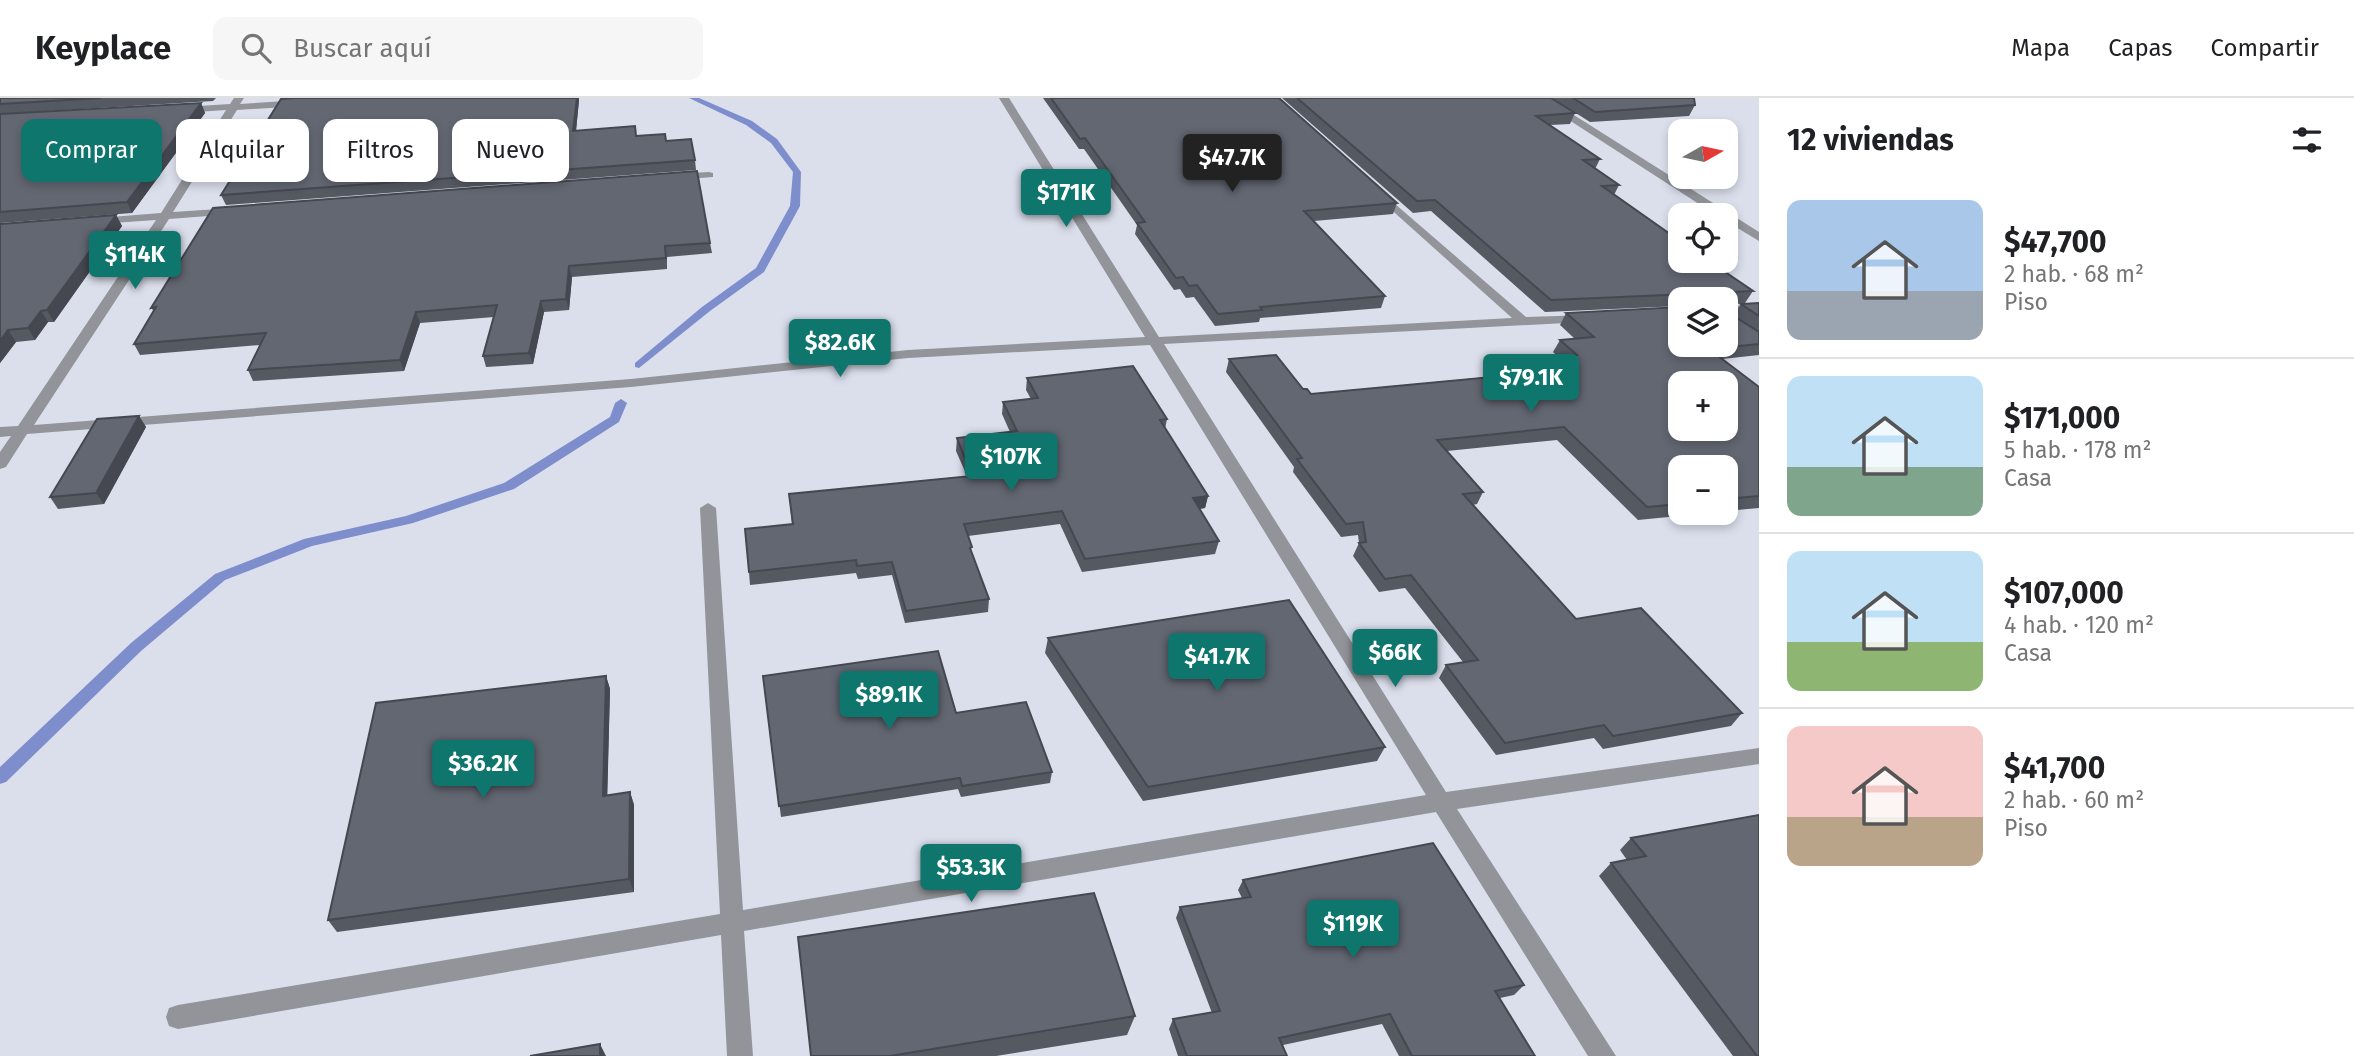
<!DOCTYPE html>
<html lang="es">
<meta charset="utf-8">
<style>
body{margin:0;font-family:"Fira Sans",sans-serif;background:#f6f6f6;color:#202124;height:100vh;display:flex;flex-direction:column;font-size:26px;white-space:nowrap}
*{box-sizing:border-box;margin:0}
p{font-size:23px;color:#757577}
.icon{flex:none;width:38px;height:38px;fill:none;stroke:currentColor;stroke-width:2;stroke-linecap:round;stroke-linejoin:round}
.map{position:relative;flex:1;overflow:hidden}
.sheet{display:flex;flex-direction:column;background:#fff;width:595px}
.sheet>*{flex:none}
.hud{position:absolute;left:21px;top:21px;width:665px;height:63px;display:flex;gap:14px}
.needle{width:46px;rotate:81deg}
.fabs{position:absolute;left:1668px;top:21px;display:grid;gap:14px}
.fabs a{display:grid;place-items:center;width:70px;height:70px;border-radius:14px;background:#fff;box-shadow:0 4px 10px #0003;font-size:35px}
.price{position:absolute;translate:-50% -60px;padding:0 16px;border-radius:7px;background:#0f766e;color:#fff;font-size:23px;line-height:46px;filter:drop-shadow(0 2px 4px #0008)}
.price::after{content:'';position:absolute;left:50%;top:42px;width:21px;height:16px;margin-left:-10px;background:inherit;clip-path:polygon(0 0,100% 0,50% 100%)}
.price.selected{background:#222;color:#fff}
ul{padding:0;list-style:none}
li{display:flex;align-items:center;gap:21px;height:175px;padding:0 28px}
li+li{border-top:2px solid #e0e0e0}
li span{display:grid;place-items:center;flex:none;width:196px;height:140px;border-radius:14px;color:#555}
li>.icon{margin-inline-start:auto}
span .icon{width:84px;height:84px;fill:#fffc;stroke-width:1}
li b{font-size:30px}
h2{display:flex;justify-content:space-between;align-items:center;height:84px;padding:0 28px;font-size:30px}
.chip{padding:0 24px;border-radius:14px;background:#fff;box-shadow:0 4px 10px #0003;font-size:24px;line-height:63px}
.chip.selected{background:#0f766e;color:#fff}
header{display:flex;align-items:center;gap:42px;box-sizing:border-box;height:98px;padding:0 35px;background:#fff;border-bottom:2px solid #e0e0e0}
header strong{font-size:33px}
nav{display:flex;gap:38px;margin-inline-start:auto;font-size:24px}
.search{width:490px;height:63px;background:#f6f6f6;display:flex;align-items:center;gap:18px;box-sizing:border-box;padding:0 24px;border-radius:14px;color:#757577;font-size:26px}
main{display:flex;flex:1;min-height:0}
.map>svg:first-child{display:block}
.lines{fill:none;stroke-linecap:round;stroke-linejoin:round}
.stream{fill:#7e8ecd;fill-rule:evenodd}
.minor{fill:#929499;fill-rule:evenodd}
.wall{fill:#555962}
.shaded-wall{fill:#454850}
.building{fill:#636772;stroke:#454850;stroke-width:2;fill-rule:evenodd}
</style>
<header>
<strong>Keyplace</strong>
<div class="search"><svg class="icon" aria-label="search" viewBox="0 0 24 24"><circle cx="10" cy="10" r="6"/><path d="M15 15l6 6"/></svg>Buscar aquí</div>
<nav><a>Mapa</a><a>Capas</a><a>Compartir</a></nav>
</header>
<main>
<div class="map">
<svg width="1759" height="958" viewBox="0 0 1759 958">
<rect width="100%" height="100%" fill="#dbdfec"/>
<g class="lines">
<path class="stream" d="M 689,0 L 699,0 L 752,23 L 777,41 L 801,74 L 800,108 L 764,174 L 710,213 L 639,270 L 635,269 L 635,265 L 702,209 L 756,170 L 790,108 L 793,74 L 771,45 L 746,27 Z
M 621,301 L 627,305 L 619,324 L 514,391 L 413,425 L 312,448 L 225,482 L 141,553 L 6,684 L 0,686 L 0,669 L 131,545 L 215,476 L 304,441 L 406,418 L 504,385 L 610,319 L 615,305 Z"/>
<path class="minor" d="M 234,0 L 244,0 L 240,6 L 301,2 L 306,5 L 301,8 L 237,12 L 173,114 L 234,110 L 240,113 L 234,116 L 169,121 L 34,327 L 631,281 L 908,252 L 1145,239 L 999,0 L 1009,0 L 1159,239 L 1512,220 L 1376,98 L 1376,94 L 1380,93 L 1526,219 L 1590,217 L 1590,223 L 1585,224 L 1164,246 L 1446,694 L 1759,650 L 1759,666 L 1457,711 L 1616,958 L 1588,958 L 1436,714 L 744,833 L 753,958 L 727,958 L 721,837 L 178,931 L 169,928 L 166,919 L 169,910 L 178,907 L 720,816 L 700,410 L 708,405 L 716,410 L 743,812 L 1426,697 L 1150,247 L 908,260 L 631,289 L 27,336 L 6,369 L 0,371 L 0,354 L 11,338 L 0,339 L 0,329 L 18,328 L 156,122 L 98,126 L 92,123 L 98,120 L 161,115 L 226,12 L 182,15 L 177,12 L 182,9 L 230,6 Z
M 1535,0 L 1547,0 L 1759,134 L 1759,143 L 1726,123 L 1726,117 L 1716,117 Z
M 709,74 L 713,75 L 713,79 L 674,82 L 669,79 L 674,76 Z
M 1759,207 L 1759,215 L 1726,216 L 1726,208 Z"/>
</g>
<path class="wall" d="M 0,0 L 216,0 L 213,3 L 0,16 Z
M 1043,0 L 1279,0 L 1397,105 L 1393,116 L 1314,123 L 1385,198 L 1381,210 L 1260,220 L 1259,224 L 1215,228 L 1194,199 L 1186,200 L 1180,191 L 1174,192 L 1135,136 L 1137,127 L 1084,51 L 1079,51 Z
M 1282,0 L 1551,0 L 1575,15 L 1570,26 L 1550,27 L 1600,61 L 1595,71 L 1619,87 L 1614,97 L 1753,193 L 1745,205 L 1732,206 L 1732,217 L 1733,218 L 1741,206 L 1759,205 L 1759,257 L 1722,261 L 1759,289 L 1759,410 L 1726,413 L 1726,369 L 1680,369 L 1680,415 L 1709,415 L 1638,422 L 1557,342 L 1447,353 L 1483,394 L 1477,406 L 1473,407 L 1576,521 L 1742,615 L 1731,628 L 1603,651 L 1594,640 L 1496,657 L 1439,580 L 1446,567 L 1463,564 L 1405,490 L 1379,494 L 1353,458 L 1359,445 L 1358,437 L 1341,439 L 1293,374 L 1294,369 L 1226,274 L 1229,261 L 1303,291 L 1311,296 L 1497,278 L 1496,277 L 1502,265 L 1558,259 L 1553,254 L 1560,242 L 1575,241 L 1560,227 L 1566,215 L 1680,247 L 1726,201 L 1680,201 L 1680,208 L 1545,214 L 1431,113 L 1413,115 Z
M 1552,0 L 1694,0 L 1695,7 L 1689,18 L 1590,24 Z
M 579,2 L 576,33 L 637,38 L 666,43 L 695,62 L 696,72 L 226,107 L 221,97 Z
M 201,5 L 205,15 L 132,115 L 0,125 L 0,16 Z
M 213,110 L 710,145 L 712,155 L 667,159 L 667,171 L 572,179 L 569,212 L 544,214 L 533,266 L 486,269 L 483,258 L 494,219 L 420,225 L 404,273 L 253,283 L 248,272 L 260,247 L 140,257 L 134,246 L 154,213 L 151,210 Z
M 116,117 L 122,128 L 54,224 L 48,224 L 35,242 L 16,244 L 0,265 L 0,126 Z
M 1027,280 L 1167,321 L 1165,331 L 1208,398 L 1205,410 L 1199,411 L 1219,443 L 1215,456 L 1082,474 L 1060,426 L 968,438 L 972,455 L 989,501 L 988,514 L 905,525 L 892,477 L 858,481 L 856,475 L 750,487 L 749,474 L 792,426 L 789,396 L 967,378 L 956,353 L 957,340 L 1010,334 L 1002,316 L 1003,304 L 1031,301 L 1026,292 Z
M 139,318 L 146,329 L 104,406 L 58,411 L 50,399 Z
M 1048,540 L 1385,649 L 1377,663 L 1143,703 L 1045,555 Z
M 606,578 L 610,591 L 607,697 L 630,694 L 634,707 L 634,794 L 337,834 L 328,822 Z
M 763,578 L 956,615 L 1052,674 L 1050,685 L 961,699 L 958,691 L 781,719 Z
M 1759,717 L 1759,958 L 1733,958 L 1599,778 L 1611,765 L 1627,762 L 1620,752 L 1631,740 Z
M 1243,782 L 1524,887 L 1514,897 L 1500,900 L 1535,958 L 1399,958 L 1382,926 L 1283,947 L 1287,958 L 1178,958 L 1169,931 L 1173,921 L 1212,915 L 1176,820 L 1180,809 L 1242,800 L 1238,792 Z
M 1135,918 L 1127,937 L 996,958 L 811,958 Z"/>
<path class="shaded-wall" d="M 577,0 L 579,0 L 579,2 L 575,43 L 573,33 Z
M 201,5 L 205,15 L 132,115 L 127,104 Z
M 116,117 L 122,128 L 54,224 L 47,212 Z
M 569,168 L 572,179 L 569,212 L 566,201 Z
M 541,203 L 544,214 L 533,266 L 529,255 Z
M 41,213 L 48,224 L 35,242 L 28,230 Z
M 416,214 L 420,225 L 404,273 L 400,262 Z
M 8,232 L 16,244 L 0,265 L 0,243 Z
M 139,318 L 146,329 L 104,406 L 96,395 Z
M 1208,398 L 1205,410 L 1189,412 L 1193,400 Z
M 606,578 L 610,591 L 607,711 L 603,698 Z
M 630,694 L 634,707 L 634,794 L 629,781 Z
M 600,946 L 606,958 L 600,958 Z"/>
<path class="building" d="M 0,0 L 101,0 L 0,6 Z
M 294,0 L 577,0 L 573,33 L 635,28 L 636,38 L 665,36 L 666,43 L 691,41 L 695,62 L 221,97 L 281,1 Z
M 1051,0 L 1279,0 L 1397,105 L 1304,113 L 1385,198 L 1260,209 L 1262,212 L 1218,216 L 1197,187 L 1189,188 L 1183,179 L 1176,180 L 1137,125 L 1145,124 L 1085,40 L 1080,41 Z
M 1297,0 L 1551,0 L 1575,15 L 1536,18 L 1600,61 L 1583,62 L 1619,87 L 1602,88 L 1680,143 L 1680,163 L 1709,163 L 1753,193 L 1732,194 L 1732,217 L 1759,234 L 1759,246 L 1709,251 L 1759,289 L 1759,398 L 1726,401 L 1726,369 L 1680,369 L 1680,406 L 1647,409 L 1564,329 L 1437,342 L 1483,394 L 1463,396 L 1576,521 L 1641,510 L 1742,615 L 1613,638 L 1604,627 L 1505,645 L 1446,567 L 1478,562 L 1411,477 L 1385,481 L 1359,445 L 1366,444 L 1363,424 L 1346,426 L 1297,361 L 1302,360 L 1229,261 L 1276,257 L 1303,291 L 1307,291 L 1311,296 L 1514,277 L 1502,265 L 1577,257 L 1560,242 L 1594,239 L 1566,215 L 1680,209 L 1680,247 L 1726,247 L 1726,201 L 1689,201 L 1689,196 L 1551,202 L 1435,102 L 1417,103 ZM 1680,285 L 1726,285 L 1726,331 L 1680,331 Z
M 1573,0 L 1694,0 L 1695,7 L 1595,14 Z
M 201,5 L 127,104 L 0,114 L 0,16 Z
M 697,73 L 710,145 L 665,148 L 666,160 L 569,168 L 566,201 L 541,203 L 529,255 L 483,258 L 497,207 L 416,214 L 400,262 L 248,272 L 266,235 L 134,246 L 156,209 L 151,210 L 213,110 Z
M 116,117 L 47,212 L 41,213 L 28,230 L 8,232 L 0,243 L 0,126 Z
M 1759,205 L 1759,218 L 1741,206 Z
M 1133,268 L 1167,321 L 1160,322 L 1208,398 L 1193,400 L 1219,443 L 1085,461 L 1062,413 L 964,426 L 972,449 L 970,450 L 989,501 L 906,513 L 892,464 L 857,468 L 856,462 L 749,474 L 745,431 L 793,426 L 789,396 L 972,378 L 957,340 L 1017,333 L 1003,304 L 1038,300 L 1027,280 Z
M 139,318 L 96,395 L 50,399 L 97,321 Z
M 1289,502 L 1385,649 L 1148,689 L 1048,540 Z
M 938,553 L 956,615 L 1026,604 L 1052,674 L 962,688 L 960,680 L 779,708 L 763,578 Z
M 606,578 L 603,698 L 630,694 L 629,781 L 328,822 L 376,605 Z
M 1759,717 L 1759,958 L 1757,958 L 1611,765 L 1646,758 L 1631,740 Z
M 1433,745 L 1524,887 L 1495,893 L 1535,958 L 1412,958 L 1390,916 L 1279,940 L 1287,958 L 1187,958 L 1173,921 L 1220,913 L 1180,809 L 1251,799 L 1243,782 Z
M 1094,795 L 1135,918 L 890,958 L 811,958 L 798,839 Z
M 600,946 L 600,958 L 530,958 Z"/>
</svg>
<div class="fabs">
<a><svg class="needle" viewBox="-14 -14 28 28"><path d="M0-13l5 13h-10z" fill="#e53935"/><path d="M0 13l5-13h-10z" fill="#757577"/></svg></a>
<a><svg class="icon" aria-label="locate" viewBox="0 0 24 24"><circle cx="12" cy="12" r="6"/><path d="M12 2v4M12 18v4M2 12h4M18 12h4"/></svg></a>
<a><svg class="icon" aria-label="layers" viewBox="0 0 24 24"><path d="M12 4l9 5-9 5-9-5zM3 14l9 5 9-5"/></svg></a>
<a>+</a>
<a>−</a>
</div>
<b class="price selected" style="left:1232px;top:96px">$47.7K</b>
<b class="price" style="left:1066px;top:131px">$171K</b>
<b class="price" style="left:135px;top:193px">$114K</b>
<b class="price" style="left:840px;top:281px">$82.6K</b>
<b class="price" style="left:1531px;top:316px">$79.1K</b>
<b class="price" style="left:1011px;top:395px">$107K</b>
<b class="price" style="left:1395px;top:591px">$66K</b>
<b class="price" style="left:1217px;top:595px">$41.7K</b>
<b class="price" style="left:889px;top:633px">$89.1K</b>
<b class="price" style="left:483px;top:702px">$36.2K</b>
<b class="price" style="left:971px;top:806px">$53.3K</b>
<b class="price" style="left:1353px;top:862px">$119K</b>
<div class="hud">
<a class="chip selected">Comprar</a>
<a class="chip">Alquilar</a>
<a class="chip">Filtros</a>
<a class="chip">Nuevo</a>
</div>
</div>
<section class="sheet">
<h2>12 viviendas<svg class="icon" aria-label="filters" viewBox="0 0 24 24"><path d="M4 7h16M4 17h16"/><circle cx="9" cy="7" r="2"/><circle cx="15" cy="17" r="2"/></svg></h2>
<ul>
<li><span style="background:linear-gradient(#a9c7e8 65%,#9aa5b1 0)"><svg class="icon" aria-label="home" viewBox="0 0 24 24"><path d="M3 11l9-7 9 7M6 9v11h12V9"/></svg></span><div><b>$47,700</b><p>2 hab. · 68 m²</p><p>Piso</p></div></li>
<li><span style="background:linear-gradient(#bfe0f5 65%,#7fa58c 0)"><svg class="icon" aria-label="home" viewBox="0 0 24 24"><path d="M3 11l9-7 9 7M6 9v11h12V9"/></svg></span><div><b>$171,000</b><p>5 hab. · 178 m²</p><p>Casa</p></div></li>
<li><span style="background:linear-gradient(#bfe0f5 65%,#8fb573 0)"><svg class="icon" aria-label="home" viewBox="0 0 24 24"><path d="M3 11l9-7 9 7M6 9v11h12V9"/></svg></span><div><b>$107,000</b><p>4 hab. · 120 m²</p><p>Casa</p></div></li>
<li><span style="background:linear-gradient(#f6c9c9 65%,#b9a48a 0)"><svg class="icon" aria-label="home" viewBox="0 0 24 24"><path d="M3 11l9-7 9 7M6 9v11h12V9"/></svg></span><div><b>$41,700</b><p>2 hab. · 60 m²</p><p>Piso</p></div></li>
</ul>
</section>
</main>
